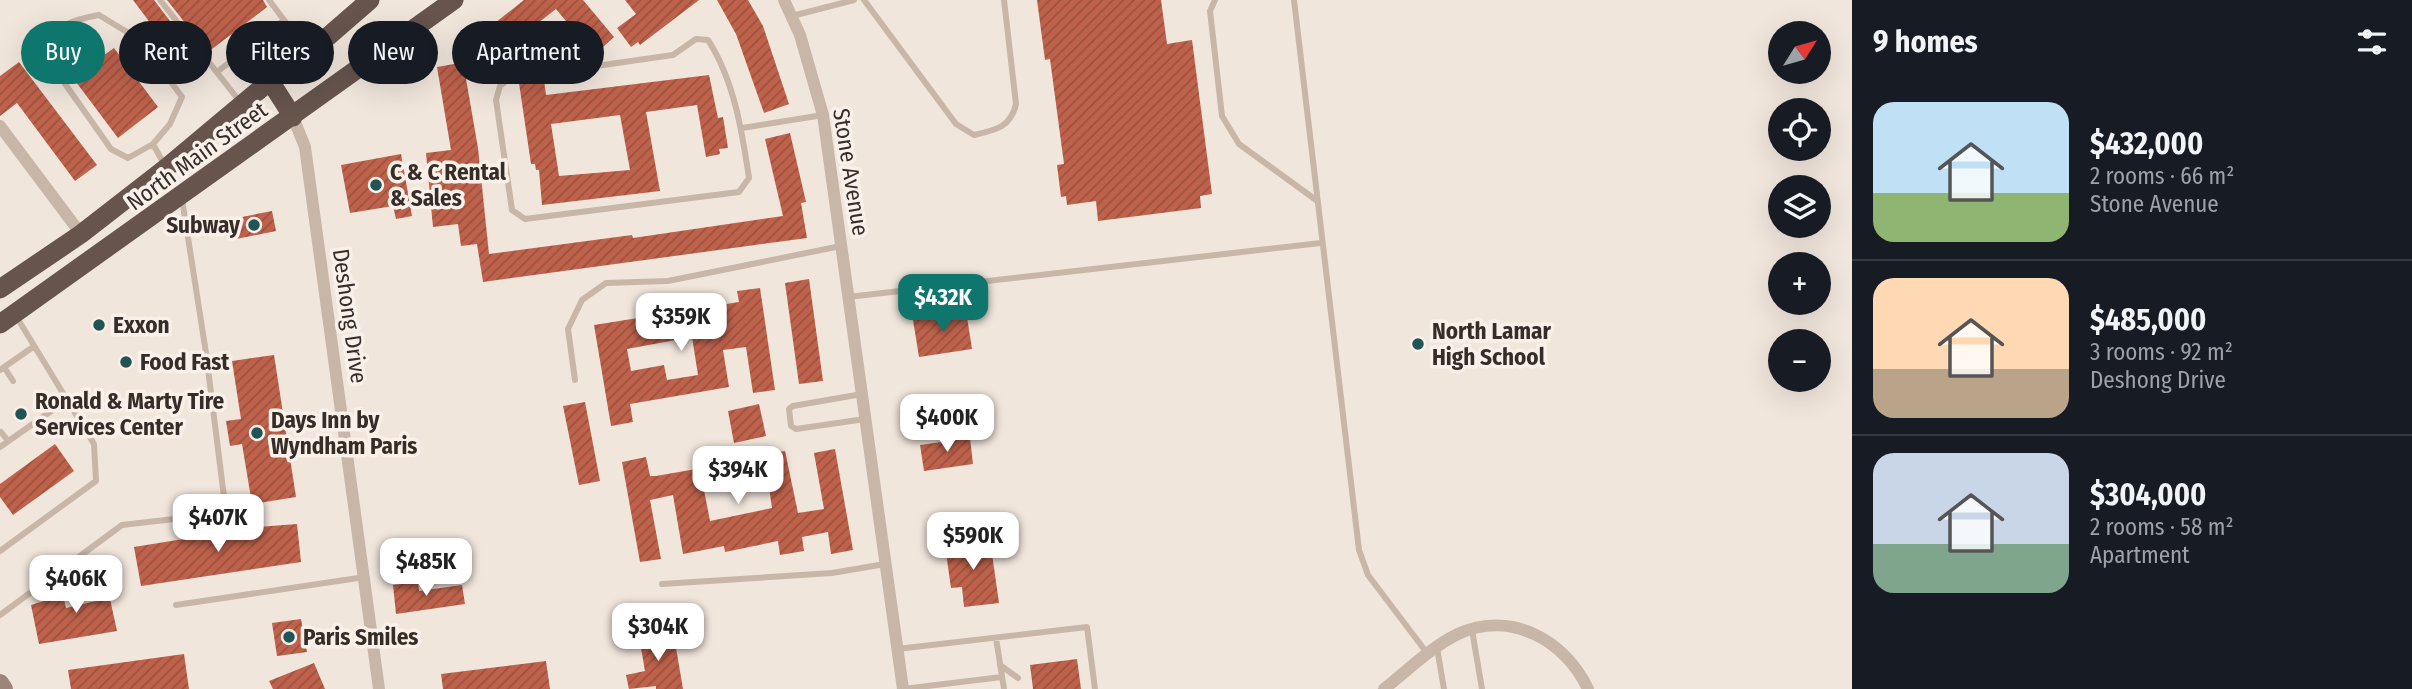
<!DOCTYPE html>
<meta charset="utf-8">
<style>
body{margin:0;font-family:"Fira Sans Condensed",sans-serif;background:#20242c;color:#f1f3f6;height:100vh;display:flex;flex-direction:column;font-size:26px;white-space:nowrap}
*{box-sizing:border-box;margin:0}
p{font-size:23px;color:#9ea1a6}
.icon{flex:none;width:38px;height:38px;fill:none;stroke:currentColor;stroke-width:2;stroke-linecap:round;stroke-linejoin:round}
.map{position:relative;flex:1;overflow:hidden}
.side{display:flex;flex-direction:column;background:#171b24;width:560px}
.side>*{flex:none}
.guide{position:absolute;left:21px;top:21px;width:665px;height:63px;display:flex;gap:14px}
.needle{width:46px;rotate:53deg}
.fabs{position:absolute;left:1768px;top:21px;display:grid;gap:14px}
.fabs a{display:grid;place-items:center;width:63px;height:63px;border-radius:50%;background:#171b24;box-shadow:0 7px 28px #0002;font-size:35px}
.price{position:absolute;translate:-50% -60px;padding:0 16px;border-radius:14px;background:#fff;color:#222;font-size:23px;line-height:46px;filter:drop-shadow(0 2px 4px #0008)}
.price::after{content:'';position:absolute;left:50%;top:42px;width:21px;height:16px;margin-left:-10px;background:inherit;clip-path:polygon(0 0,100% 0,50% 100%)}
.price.selected{background:#0f766e;color:#fff}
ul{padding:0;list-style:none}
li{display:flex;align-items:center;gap:21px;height:175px;padding:0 21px}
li+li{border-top:2px solid #363941}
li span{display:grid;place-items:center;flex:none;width:196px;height:140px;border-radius:21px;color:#555}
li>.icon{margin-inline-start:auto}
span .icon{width:84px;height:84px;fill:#fffc;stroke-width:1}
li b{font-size:30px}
h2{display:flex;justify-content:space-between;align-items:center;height:84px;padding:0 21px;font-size:30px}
.pill{padding:0 24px;border-radius:32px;background:#171b24;box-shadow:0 7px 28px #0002;font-size:24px;line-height:63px}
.pill.selected{background:#0f766e;color:#fff}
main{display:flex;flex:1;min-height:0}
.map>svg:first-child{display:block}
.building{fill:url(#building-hatch);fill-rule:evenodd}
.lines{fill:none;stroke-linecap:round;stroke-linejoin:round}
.service{stroke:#c8b6a9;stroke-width:6}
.minor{stroke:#c8b6a9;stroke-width:12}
.secondary{stroke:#9c857a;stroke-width:18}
.trunk{stroke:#66544d;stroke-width:19}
.poi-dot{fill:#205455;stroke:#f9f0e9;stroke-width:2.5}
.labels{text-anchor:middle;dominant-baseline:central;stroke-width:7;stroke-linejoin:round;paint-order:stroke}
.street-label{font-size:23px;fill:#362c28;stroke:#f9f0e9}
.poi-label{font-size:23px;font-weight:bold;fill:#362c28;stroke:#f9f0e9;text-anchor:start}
</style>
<main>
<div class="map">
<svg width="1852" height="689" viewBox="0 0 1852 689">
<defs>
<pattern id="building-hatch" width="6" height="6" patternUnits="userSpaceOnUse" patternTransform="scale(1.75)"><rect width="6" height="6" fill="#bf624c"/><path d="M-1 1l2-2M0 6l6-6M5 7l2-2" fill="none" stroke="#9c513f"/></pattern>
</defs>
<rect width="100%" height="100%" fill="#f1e6dc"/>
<path class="building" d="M 133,0 L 154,0 L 189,46 L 175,56 Z
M 167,0 L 263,0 L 267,7 L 208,52 Z
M 524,0 L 583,0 L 614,37 L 594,55 L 556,9 L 466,79 L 478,148 L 489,254 L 632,235 L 633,238 L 783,216 L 765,139 L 790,133 L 806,202 L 801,203 L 807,238 L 483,282 L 477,244 L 461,246 L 458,224 L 433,227 L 426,153 L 451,150 L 437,67 L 471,61 L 462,49 Z
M 625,0 L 699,0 L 640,45 L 638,42 L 631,47 L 617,28 L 636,14 Z
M 717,0 L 748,0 L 763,26 L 789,104 L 764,113 L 736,34 Z
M 1037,0 L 1161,0 L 1167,44 L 1192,40 L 1212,194 L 1200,196 L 1201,208 L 1098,221 L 1096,201 L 1067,205 L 1066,196 L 1061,197 L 1057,165 L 1064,164 L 1050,59 L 1045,60 Z
M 82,25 L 104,55 L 114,48 L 158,107 L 118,138 L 52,50 L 57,42 Z
M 19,62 L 97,165 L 75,181 L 17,103 L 0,116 L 0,76 Z
M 709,75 L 718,118 L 723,117 L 728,148 L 719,149 L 720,154 L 706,157 L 697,105 L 646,112 L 660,191 L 542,205 L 539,170 L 536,170 L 535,164 L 531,164 L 519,83 L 544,80 L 546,95 ZM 620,115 L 630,170 L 559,176 L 551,124 Z
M 401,154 L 412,216 L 396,219 L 393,206 L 350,213 L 341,165 Z
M 272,211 L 276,231 L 236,239 L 232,219 Z
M 809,279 L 823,381 L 799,384 L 785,283 Z
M 760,288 L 775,390 L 753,393 L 746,347 L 723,350 L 729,387 L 630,404 L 633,422 L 611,426 L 594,325 L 739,302 L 737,291 ZM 692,337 L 698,375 L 667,380 L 664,365 L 631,371 L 627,349 Z
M 966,311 L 972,349 L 919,357 L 913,320 Z
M 274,355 L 296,497 L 252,504 L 242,444 L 230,446 L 226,421 L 241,419 L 232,361 Z
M 585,402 L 600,481 L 579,485 L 563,406 Z
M 759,404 L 766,436 L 734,443 L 728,411 Z
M 970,438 L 973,464 L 924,471 L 920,445 Z
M 55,444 L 74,471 L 13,515 L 0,497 L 0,484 Z
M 835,449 L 853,550 L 831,554 L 828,532 L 802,537 L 804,551 L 780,555 L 778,541 L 725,552 L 724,546 L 683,554 L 673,495 L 650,500 L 661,559 L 640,562 L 622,462 L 646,457 L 650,476 L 656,476 L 719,465 L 766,463 L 764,454 L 785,451 L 798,513 L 824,509 L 814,453 ZM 769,487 L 772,508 L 710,521 L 704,490 Z
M 297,524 L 301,562 L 141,586 L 134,547 L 258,527 Z
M 990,540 L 999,603 L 964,607 L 962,587 L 951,588 L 945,546 Z
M 103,567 L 117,631 L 39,644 L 31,605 L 63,595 L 66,608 L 96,601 L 89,570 Z
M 418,582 L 419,591 L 462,585 L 465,604 L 396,614 L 393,585 Z
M 301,619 L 307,652 L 277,656 L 272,623 Z
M 673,630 L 683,689 L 656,689 L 656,686 L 629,689 L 626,675 L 645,671 L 639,636 Z
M 184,654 L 189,689 L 71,689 L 68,670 Z
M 1077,659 L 1081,689 L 1033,689 L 1030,665 Z
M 546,661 L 550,689 L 443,689 L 441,674 Z
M 314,663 L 325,689 L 273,689 L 269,681 Z"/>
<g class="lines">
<path class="service" d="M 160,0 L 241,103
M 269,0 L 308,52
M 864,0 L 956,124 L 974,135 C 996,130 1011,127 1016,104 L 1004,0
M 1215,0 L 1210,11 L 1222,116 L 1239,144 L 1316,200
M 1294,0 L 1359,550 L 1368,575 L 1427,653
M 792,16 L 854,0
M 696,39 L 708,40 C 734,80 742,131 749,178 L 739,192 L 525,219 L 512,210 L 496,100 L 500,86 L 541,54 L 555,53 L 582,68 L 673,55 Z
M 217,72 L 284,20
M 742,128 L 823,115
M 153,144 L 128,158 L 111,149 L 44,54 C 56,25 70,20 99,15 L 140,40 L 182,97 L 170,124 L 153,144 L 165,166
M 848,297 L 1321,243
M 4,367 L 13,381
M 0,370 L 33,347
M 575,380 L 568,329 L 582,300 L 606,283 L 668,281 L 841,246
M 862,394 L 793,406 L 789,409 L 791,426 L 796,429 L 865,419
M 1,432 L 8,441
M 0,447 L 67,400
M 0,551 L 96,481 L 94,444 L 16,316
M 662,584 L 832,573 L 885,564
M 176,605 L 365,577
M 0,615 L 122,525 L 226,513 L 206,353 L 182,199
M 1472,630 L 1482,689
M 996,638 L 1004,689
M 1437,648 L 1444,689
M 897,649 L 1087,627 L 1095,689
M 1000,665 L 1018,678
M 903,689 L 1002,677"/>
<path class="minor" d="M 784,0 L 800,35 L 823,115 L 903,689
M 293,117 L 305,147 L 379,689
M 0,126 L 81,234
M 1384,689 C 1407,671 1431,647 1458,634 C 1511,610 1565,640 1588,689"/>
<path class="secondary" d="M 0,683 L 4,689"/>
<path class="trunk" d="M 270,81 L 293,117
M 0,289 L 81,234 L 166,168 L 270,81 L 309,53 L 370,0
M 0,324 L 454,0"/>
</g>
<g class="poi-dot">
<circle cx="376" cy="185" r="7"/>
<circle cx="254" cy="225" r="7"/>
<circle cx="99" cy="325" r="7"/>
<circle cx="1418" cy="344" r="7"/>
<circle cx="126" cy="362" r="7"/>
<circle cx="21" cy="414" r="7"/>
<circle cx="257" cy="433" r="7"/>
<circle cx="289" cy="637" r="7"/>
</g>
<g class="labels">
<g class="street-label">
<text transform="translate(197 156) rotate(-36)">North Main Street</text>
<text transform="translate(851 172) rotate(81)">Stone Avenue</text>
<text transform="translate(350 316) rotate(82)">Deshong Drive</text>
</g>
<g class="poi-label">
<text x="390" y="172">C &amp; C Rental<tspan x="390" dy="26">&amp; Sales</tspan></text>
<text x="240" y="225" text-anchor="end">Subway</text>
<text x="113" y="325">Exxon</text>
<text x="1432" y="331">North Lamar<tspan x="1432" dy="26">High School</tspan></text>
<text x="140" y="362">Food Fast</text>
<text x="35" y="401">Ronald &amp; Marty Tire<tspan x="35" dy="26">Services Center</tspan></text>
<text x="271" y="420">Days Inn by<tspan x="271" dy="26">Wyndham Paris</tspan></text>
<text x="303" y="637">Paris Smiles</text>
</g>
</g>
</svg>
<div class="fabs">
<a><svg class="needle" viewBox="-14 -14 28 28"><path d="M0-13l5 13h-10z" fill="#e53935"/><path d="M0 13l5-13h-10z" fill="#9ea1a6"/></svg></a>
<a><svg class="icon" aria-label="locate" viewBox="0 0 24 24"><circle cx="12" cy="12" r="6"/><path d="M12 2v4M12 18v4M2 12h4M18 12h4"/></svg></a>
<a><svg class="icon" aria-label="layers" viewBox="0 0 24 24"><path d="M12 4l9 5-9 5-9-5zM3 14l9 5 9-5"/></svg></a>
<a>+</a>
<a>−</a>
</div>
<b class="price selected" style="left:943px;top:334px">$432K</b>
<b class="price" style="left:681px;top:353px">$359K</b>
<b class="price" style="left:947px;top:454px">$400K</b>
<b class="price" style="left:738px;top:506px">$394K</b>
<b class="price" style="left:218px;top:554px">$407K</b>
<b class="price" style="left:973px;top:572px">$590K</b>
<b class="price" style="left:426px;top:598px">$485K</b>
<b class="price" style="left:76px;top:615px">$406K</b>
<b class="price" style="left:658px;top:663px">$304K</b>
<div class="guide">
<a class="pill selected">Buy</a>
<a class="pill">Rent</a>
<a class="pill">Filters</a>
<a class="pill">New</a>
<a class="pill">Apartment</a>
</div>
</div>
<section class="side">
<h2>9 homes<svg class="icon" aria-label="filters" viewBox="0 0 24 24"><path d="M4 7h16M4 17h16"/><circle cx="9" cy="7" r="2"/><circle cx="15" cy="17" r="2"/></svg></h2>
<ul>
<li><span style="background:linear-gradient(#bfe0f5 65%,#8fb573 0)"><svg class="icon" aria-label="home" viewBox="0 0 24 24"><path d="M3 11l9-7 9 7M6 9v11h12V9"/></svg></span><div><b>$432,000</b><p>2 rooms · 66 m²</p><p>Stone Avenue</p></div></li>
<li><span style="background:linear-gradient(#ffd9b3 65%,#b9a48a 0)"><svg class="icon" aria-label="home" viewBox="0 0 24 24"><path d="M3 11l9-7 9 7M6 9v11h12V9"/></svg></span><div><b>$485,000</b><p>3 rooms · 92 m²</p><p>Deshong Drive</p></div></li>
<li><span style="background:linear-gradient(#c9d6e8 65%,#7fa58c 0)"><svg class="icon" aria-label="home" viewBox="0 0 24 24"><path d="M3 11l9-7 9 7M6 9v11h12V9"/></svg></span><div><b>$304,000</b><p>2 rooms · 58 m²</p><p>Apartment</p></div></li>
</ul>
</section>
</main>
